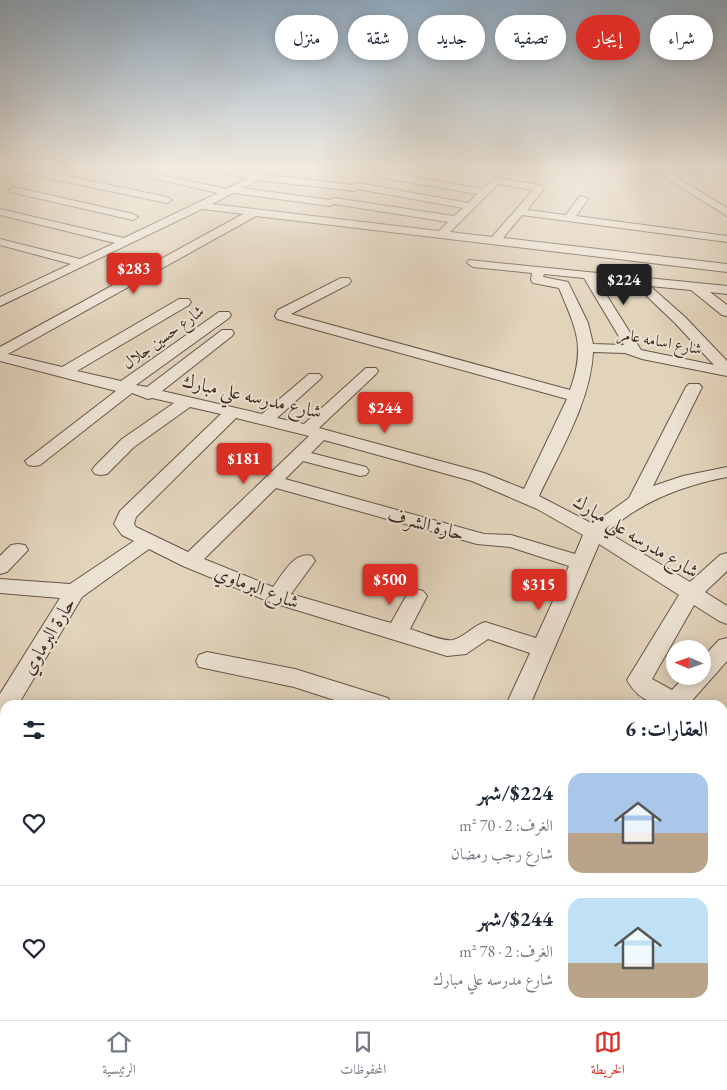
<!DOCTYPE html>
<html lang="ar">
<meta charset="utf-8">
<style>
body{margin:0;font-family:"EB Garamond",Amiri,serif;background:#f2f2f3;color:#1f2937;direction:rtl;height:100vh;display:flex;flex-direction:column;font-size:19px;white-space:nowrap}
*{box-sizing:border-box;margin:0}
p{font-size:16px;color:#747a83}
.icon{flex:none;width:28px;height:28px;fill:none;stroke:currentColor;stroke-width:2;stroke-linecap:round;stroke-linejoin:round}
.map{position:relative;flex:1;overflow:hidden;direction:ltr}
.sheet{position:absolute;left:0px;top:700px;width:728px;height:320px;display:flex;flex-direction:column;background:#fff;border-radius:15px 15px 0 0;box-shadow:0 2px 12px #0003;direction:rtl}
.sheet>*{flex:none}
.banner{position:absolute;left:15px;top:15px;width:698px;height:45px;direction:rtl;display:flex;gap:10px}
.needle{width:32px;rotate:272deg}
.buttons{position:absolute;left:666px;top:640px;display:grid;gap:10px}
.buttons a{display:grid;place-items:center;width:45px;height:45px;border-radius:50%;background:#fff;box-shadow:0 2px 12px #0003;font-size:25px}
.price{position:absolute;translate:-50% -42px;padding:0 11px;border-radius:5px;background:#d93025;color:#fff;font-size:16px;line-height:32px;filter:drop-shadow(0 1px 2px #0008)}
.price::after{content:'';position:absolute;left:50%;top:30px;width:15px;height:11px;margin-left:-8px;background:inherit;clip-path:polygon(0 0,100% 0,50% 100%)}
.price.selected{background:#222;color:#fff}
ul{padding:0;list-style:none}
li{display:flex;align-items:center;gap:15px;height:125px;padding:0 20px}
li+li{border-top:1px solid #e0e1e3}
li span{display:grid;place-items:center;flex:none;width:140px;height:100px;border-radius:15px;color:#555}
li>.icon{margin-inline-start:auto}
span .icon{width:60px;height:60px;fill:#fffc;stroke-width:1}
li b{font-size:21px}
h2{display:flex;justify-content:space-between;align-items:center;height:60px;padding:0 20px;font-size:21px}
.pill{padding:0 18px;border-radius:22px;background:#fff;box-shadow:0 2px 12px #0003;font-size:18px;line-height:45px}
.pill.selected{background:#d93025;color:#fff}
.menu{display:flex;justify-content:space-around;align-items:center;height:70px;border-top:1px solid #e0e1e3;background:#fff;font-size:14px;color:#747a83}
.menu a{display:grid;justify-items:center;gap:2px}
.menu .selected{color:#d93025}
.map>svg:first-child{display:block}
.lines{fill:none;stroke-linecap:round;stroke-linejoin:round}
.minor-casing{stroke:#655647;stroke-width:2}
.minor{fill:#ece2d3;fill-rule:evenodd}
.labels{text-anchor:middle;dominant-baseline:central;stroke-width:4;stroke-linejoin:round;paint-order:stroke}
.far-street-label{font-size:16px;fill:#3b2c20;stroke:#ece2d3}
.street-label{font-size:19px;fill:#3b2c20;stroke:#ece2d3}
</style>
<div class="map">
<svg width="727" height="1020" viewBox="0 0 727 1020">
<rect width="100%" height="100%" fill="#e2d3bb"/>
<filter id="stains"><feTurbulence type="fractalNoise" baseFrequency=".004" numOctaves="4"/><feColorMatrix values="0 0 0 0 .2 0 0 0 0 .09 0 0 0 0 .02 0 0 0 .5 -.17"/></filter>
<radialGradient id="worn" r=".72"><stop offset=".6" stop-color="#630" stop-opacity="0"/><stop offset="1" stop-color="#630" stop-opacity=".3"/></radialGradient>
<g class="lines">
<g class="minor-casing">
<path id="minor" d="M 4,167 L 24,167 L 167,197 L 172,200 L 167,203 L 9,170 Z
M 103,167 L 123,167 L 227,189 L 247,178 L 200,167 L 221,167 L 255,174 L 268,167 L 281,167 L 267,175 L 354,185 L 358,183 L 468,203 L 477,194 L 378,177 L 373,174 L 378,171 L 482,189 L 496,178 L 541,185 L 543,190 L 527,210 L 566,215 L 579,197 L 583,196 L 588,199 L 576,216 L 727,236 L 727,242 L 522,215 L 503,238 L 727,264 L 727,272 L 256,216 L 8,354 L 62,367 L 179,299 L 189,299 L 191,302 L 189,305 L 77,371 L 121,381 L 219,312 L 229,312 L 231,315 L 229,318 L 136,385 L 147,387 L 222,330 L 232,330 L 234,333 L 232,336 L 162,391 L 262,414 L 309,374 L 319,374 L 322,377 L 319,380 L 277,418 L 304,424 L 366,368 L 376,368 L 378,371 L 376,374 L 319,428 L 484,473 L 524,489 L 567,399 L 277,319 L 275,316 L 278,310 L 341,278 L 349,278 L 351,281 L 349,284 L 291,314 L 570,390 C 586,346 576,329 559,288 L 533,283 L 531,280 L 532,273 L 473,267 L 467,263 L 469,260 L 727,286 L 727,294 L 710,292 L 727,305 L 727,316 L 722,315 L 691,290 L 650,286 L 685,317 L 727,361 L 727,376 L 642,359 L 625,353 L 593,352 C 591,401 559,453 539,496 L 593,524 L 629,498 L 686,387 L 689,384 L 699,384 L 702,387 L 653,486 L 683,476 L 727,467 L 727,477 C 681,486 642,501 607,532 L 690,582 L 720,555 L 727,553 L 727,571 L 705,592 L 727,606 L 727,624 L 719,621 L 694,605 L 652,679 L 672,690 L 685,676 L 702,676 L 702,658 L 719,640 L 727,638 L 727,661 L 688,705 C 662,705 641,706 627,680 L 679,595 L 599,544 L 530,705 L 506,705 L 530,653 L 488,639 L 466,654 L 447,656 L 270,602 L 183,566 L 149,549 L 82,597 L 18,705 L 5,705 L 5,714 L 0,713 L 0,694 L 60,598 L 0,593 L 0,579 L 70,584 L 134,541 L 122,535 L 114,524 L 120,511 L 221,414 L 190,407 L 134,447 L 107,474 L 101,475 L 95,474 L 92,470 L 95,466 L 122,439 L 174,403 L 152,398 L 148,399 L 132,393 L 40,465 L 34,466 L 28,465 L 25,461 L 116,391 L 0,361 L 0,347 L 243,214 L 202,209 L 0,306 L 0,297 L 71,264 L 0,245 L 0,239 L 80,259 L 115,243 L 0,215 L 0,209 L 124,238 L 218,193 ZM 258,180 L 354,191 L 358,189 L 463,208 L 454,216 L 334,198 L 330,200 L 242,188 ZM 498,184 L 533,190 L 492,237 L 450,232 ZM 233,193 L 330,206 L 334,204 L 448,222 L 439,231 L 212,204 ZM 544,274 L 584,278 L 624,345 L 593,344 L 588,323 L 568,282 L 543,277 ZM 597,280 L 634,284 L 675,323 L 714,365 L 641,350 ZM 236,418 L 309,436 L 188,552 L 136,527 L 134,524 L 136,517 ZM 324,440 L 472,481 L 537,509 L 583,535 L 575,554 L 511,535 L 484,534 L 285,479 L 303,461 L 360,476 L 366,475 L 369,471 L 366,467 L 311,453 ZM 276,488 L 477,544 L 510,547 L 569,566 L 536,638 L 485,622 C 473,626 464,637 453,640 C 444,642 420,632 410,629 L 427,596 L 423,591 L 416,589 L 409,591 L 391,623 L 291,594 L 315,561 L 312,556 C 294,551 283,574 273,587 L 204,559 Z
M 648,167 L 660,167 L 727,208 L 727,216 Z
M 14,187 L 133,214 L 138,217 L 133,220 L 10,192 L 9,190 Z
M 18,544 L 25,545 L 28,550 L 7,572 L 0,574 L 0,556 L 11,545 Z
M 207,652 L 295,669 L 388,698 L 391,705 L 350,705 L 294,687 L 199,667 L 196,661 L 199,655 Z
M 0,721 L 5,722 L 5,764 L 0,766 Z
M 722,820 L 727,821 L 727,846 L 722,845 Z
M 722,938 L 727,940 L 727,970 L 722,969 Z
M 256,1015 L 292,1015 L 294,1020 L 256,1020 Z
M 375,1015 L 407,1015 L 405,1020 L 373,1020 Z
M 506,1015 L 548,1015 L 550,1020 L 508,1020 Z"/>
</g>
<use href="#minor" class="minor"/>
</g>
<linearGradient id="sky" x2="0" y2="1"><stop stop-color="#8faac1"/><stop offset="0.54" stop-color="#f2ebe0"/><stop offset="1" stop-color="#f2ebe0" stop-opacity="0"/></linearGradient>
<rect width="727" height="310" fill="url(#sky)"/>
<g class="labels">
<g class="far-street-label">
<text transform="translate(163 337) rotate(-36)">شارع حسين جلال</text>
<text transform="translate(660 341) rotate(11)">شارع اسامه عامر</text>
</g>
<g class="street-label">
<text transform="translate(252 396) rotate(13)">شارع مدرسه علي مبارك</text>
<text transform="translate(426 524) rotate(15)">حارة الشرف</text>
<text transform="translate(636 536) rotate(31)">شارع مدرسه علي مبارك</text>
<text transform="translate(257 587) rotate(21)">شارع البرماوي</text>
<text transform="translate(48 636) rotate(-59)">حارة البرماوي</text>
</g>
</g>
<rect width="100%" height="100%" filter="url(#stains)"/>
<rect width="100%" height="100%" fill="url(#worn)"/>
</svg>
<div class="buttons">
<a><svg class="needle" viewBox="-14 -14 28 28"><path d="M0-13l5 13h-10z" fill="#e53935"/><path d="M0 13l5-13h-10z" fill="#747a83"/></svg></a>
</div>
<b class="price" style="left:134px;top:295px">$283</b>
<b class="price selected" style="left:624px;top:306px">$224</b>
<b class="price" style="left:385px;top:434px">$244</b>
<b class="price" style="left:244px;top:485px">$181</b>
<b class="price" style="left:390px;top:606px">$500</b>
<b class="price" style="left:539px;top:611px">$315</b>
<div class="banner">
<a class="pill">شراء</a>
<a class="pill selected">إيجار</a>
<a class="pill">تصفية</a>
<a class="pill">جديد</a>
<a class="pill">شقة</a>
<a class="pill">منزل</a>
</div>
<section class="sheet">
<h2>العقارات: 6<svg class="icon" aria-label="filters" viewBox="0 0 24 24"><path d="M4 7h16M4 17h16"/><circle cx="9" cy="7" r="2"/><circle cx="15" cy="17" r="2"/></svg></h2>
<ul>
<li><span style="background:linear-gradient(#a9c7e8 60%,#b9a48a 0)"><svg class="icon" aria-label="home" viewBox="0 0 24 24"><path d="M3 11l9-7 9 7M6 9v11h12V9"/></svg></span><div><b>$224/شهر</b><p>الغرف: 2 · 70 m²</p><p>شارع رجب رمضان</p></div><svg class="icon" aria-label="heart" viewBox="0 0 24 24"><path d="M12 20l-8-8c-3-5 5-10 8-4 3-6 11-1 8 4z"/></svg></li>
<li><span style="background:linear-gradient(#bfe0f5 65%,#b9a48a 0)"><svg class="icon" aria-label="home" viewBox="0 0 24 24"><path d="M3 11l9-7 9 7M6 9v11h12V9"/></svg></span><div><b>$244/شهر</b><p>الغرف: 2 · 78 m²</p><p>شارع مدرسه علي مبارك</p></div><svg class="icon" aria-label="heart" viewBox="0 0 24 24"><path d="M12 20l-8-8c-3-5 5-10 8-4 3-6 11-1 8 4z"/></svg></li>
</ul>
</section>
</div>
<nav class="menu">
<a class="selected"><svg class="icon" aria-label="map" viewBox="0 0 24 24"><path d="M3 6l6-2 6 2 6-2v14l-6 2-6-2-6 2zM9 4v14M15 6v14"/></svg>الخريطة</a>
<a><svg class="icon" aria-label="saved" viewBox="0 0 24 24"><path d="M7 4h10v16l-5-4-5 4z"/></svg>المحفوظات</a>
<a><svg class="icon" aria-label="home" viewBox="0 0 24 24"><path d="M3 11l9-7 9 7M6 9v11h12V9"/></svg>الرئيسية</a>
</nav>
